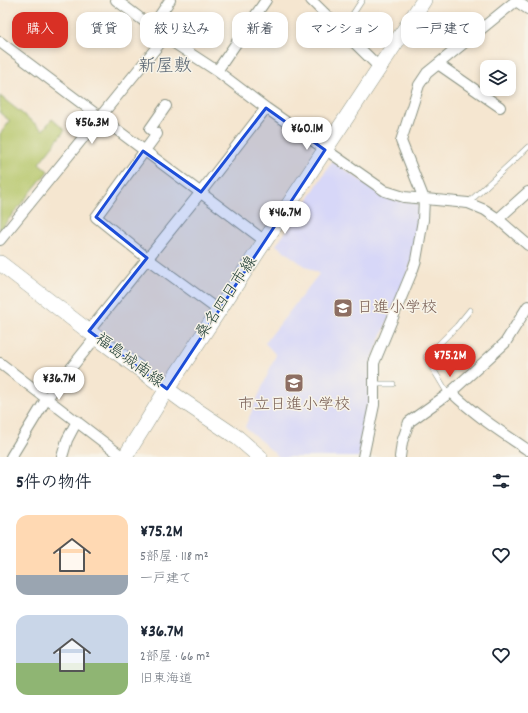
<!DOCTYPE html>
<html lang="ja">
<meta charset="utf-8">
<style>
body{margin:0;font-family:Dekko,"Klee One",sans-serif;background:#f2f2f3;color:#1f2937;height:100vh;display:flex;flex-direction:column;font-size:15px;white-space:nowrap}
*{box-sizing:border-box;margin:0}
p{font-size:13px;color:#747a83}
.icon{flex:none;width:22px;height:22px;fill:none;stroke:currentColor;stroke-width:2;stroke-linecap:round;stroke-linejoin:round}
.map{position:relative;height:457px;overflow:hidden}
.details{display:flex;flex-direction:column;background:#fff;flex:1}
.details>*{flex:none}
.top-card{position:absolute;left:12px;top:12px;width:504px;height:36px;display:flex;gap:8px}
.buttons{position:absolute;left:480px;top:60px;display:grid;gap:8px}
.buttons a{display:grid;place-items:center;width:36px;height:36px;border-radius:8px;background:#fff;box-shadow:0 2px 6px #0003;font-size:20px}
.price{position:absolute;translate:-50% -34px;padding:0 9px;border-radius:14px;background:#fff;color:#222;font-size:13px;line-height:26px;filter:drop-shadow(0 1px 2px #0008)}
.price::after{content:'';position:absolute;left:50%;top:24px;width:12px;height:9px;margin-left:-6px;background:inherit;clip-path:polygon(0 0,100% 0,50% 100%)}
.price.active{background:#d93025;color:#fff}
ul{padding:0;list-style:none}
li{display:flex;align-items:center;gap:12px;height:100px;padding:0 16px}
li span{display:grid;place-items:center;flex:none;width:112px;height:80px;border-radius:12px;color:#555}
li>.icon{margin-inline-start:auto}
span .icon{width:48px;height:48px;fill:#fffc;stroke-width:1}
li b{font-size:17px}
h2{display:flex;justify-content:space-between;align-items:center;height:48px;padding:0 16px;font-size:17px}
.chip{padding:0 14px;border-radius:12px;background:#fff;box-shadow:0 2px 6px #0003;font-size:14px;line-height:36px}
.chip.active{background:#d93025;color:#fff}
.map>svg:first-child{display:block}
.built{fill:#d7d7f8}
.green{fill:#b5c669;stroke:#6a824e}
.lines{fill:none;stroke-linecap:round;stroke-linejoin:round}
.service-casing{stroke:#8a9282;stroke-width:6}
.minor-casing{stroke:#8a9282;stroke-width:12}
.secondary-casing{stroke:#8a9282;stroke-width:16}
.service{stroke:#fff;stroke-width:5}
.minor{stroke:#fff;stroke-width:10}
.secondary{stroke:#fff;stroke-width:15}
.marked{fill:#1d4ed8;fill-opacity:0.2;stroke:#1d4ed8;stroke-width:3;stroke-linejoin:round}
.labels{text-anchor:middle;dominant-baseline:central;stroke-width:3;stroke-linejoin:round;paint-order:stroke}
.street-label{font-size:16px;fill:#1f3d34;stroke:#f7f3e8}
.education-label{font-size:16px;fill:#785e54;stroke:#f7f3e8;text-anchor:start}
.quarter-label{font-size:18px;fill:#586572;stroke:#f7f3e8}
</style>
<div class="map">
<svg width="528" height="457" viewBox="0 0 528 457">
<rect width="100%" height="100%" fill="#f7f3e8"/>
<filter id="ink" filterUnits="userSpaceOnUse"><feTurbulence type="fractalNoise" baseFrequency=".025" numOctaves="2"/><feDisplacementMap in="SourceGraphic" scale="8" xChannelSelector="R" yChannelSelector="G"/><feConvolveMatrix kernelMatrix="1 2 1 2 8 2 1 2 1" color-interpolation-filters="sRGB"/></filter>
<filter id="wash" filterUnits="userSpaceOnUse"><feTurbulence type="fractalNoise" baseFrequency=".012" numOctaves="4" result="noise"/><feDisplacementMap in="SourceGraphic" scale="16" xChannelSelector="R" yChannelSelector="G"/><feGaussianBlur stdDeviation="0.9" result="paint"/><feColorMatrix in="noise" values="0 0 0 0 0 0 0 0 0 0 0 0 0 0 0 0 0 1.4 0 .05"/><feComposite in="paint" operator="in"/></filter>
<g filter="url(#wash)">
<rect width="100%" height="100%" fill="#f5e6d0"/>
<path class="built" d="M 332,161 L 381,194 L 397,200 L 416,202 L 420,208 L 413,259 L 371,362 L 370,405 L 359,457 L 279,457 L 245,427 L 276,355 L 265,343 L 319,274 L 299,262 L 276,245 L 299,214 Z"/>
<path class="green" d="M 0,96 L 43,130 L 52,119 L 65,130 L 39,163 L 48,171 L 0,230 L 0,193 L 2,191 L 0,189 L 0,134 L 10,121 L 0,113 Z"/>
</g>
<g filter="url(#ink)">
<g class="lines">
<g class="service-casing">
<path id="service" d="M 342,31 L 362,0
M 468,203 L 528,147
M 374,384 L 393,384
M 448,394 L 426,357 L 457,326 L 470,310"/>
</g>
<g class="minor-casing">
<path id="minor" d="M 116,0 L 165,37 L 217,71 L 266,108 L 385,191 L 404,197 L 468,203 L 485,210 L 498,219 L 528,245
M 311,0 L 379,67
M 516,1 L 528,9
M 152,27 L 170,0
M 0,42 L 265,241
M 438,64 L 500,107
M 217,71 L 266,0
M 166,106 L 150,129 L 157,134 L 96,217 L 147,258 L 218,310
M 498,219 L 528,192
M 0,240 L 165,37
M 89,331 L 201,192 L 266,108
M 0,363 L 123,457
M 451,392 C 475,415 501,432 528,450
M 11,457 L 47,398 L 96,337
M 62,457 L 67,440 L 77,421
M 363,457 L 374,405 L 374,363 L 413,269 L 416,260 L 423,220 L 424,199 L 401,141 L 419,85 L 427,73 L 517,0
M 400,457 L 402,442 L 409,422 L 451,392 L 505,343 L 528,306"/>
</g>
<g class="secondary-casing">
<path id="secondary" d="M 0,263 L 96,337 L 183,401 L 238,438 L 260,457
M 125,457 L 167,389 L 424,0"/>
</g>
<use href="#service" class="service"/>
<use href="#minor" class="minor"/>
<use href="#secondary" class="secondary"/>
</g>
</g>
<path class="marked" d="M 266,108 L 325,150 L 167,389 L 89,331 L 147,258 L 96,217 L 143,151 L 201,192 Z"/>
<defs>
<g id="school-square" transform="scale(1)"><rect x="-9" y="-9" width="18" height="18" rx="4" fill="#8d6e63" stroke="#f7f3e8"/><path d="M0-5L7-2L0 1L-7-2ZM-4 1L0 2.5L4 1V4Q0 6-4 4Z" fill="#fff"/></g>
</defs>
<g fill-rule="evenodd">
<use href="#school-square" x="343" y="308"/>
<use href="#school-square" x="294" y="383"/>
</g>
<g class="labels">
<g class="street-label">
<text transform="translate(227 298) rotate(-56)">桑名四日市線</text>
<text transform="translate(129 361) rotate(36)">福島城南線</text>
</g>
<g class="education-label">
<text x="357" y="308">日進小学校</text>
<text x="294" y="405" text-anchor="middle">市立日進小学校</text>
</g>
<g class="quarter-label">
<text x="165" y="67">新屋敷</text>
</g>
</g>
</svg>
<div class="buttons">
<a><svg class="icon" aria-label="layers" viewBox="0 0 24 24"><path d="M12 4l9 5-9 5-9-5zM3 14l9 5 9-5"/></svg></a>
</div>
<b class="price" style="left:92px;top:145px">¥56.3M</b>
<b class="price" style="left:307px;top:151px">¥60.1M</b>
<b class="price" style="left:285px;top:235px">¥46.7M</b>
<b class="price active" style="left:450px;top:378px">¥75.2M</b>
<b class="price" style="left:59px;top:401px">¥36.7M</b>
<div class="top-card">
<a class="chip active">購入</a>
<a class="chip">賃貸</a>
<a class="chip">絞り込み</a>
<a class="chip">新着</a>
<a class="chip">マンション</a>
<a class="chip">一戸建て</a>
</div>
</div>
<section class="details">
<h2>5件の物件<svg class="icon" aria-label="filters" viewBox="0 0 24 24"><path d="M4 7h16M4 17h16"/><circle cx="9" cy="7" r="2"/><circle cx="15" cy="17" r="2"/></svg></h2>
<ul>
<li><span style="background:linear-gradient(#ffd9b3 75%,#9aa5b1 0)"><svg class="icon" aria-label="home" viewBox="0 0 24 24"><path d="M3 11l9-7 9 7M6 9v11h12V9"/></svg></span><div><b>¥75.2M</b><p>5部屋 · 118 m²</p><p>一戸建て</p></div><svg class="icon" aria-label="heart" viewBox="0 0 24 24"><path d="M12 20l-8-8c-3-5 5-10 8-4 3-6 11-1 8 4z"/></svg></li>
<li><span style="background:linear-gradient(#c9d6e8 60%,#8fb573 0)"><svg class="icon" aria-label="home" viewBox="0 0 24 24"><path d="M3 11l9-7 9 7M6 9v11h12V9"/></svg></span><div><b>¥36.7M</b><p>2部屋 · 66 m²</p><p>旧東海道</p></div><svg class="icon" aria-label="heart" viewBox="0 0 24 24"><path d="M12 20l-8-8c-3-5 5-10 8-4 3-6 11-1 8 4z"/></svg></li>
</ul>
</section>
